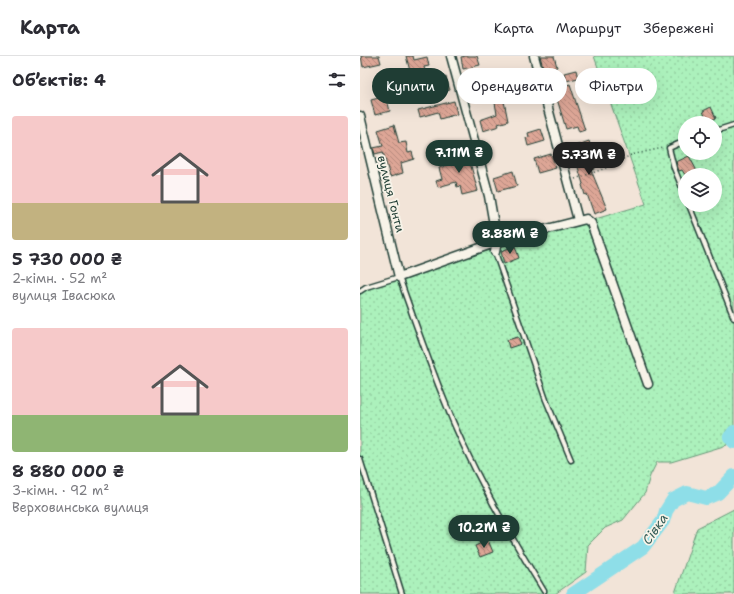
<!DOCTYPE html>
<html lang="uk">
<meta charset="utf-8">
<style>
body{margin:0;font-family:"Shantell Sans",sans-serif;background:#f2f2f3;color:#2b2b33;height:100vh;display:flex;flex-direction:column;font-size:15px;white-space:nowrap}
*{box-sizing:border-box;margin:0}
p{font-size:13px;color:#7c7c81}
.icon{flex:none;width:22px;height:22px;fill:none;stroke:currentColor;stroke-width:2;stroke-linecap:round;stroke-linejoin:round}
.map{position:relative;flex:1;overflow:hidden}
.drawer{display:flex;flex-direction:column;background:#fff;width:360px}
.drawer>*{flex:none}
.guide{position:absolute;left:12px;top:12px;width:302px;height:36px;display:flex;gap:8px}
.tools{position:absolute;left:318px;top:60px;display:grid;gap:8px}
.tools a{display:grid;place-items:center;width:44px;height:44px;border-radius:50%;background:#fff;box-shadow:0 4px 16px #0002;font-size:20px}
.price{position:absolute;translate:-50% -34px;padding:0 9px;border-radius:14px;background:#1f3d34;color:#fff;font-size:13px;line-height:26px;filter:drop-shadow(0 1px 2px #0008)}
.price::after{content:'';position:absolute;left:50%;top:24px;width:12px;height:9px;margin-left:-6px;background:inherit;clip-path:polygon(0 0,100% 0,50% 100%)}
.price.current{background:#222;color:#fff}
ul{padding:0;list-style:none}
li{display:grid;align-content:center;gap:8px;height:212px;padding:0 12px}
li span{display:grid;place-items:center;height:124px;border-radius:4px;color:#555}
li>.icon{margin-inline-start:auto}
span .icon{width:72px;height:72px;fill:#fffc;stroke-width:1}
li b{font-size:17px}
h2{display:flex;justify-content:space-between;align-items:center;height:48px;padding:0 12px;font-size:17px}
.tag{padding:0 14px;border-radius:18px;background:#fff;box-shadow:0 4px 16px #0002;font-size:14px;line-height:36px}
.tag.current{background:#1f3d34;color:#fff}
header{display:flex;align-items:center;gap:24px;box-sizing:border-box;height:56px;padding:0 20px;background:#fff;border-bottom:1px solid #e1e1e2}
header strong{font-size:19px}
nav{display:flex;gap:22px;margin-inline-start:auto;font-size:14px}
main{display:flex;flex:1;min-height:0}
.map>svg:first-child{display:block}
.garden{fill:url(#garden-dots);stroke:#669778;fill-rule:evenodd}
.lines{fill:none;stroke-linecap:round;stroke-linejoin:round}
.river{stroke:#8edee8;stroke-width:14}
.building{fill:url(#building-back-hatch);stroke:#1f3d34}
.lane-casing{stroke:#1f3d34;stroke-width:7}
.street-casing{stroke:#1f3d34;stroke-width:11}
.path{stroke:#1f3d34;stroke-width:1.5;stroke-dasharray:1 3;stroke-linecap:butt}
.lane{stroke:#f7f3e8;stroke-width:4}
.street{stroke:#f7f3e8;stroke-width:8}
.labels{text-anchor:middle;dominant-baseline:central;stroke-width:3.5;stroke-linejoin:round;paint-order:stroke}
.street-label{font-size:12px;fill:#1f3d34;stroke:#f7f3e8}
.water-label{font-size:13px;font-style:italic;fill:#355d58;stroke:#f7f3e8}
</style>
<header>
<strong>Карта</strong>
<nav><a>Карта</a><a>Маршрут</a><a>Збережені</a></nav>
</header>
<main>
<section class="drawer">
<h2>Об’єктів: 4<svg class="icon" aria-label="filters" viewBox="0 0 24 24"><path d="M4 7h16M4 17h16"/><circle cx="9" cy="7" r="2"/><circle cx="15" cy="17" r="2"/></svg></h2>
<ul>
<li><span style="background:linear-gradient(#f6c9c9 70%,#c2b280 0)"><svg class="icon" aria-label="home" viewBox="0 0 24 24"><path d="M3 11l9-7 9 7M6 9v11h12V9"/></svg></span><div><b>5 730 000 ₴</b><p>2-кімн. · 52 m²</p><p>вулиця Івасюка</p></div></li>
<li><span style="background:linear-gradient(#f6c9c9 70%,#8fb573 0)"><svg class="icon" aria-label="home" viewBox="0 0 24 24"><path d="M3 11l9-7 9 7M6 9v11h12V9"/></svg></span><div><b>8 880 000 ₴</b><p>3-кімн. · 92 m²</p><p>Верховинська вулиця</p></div></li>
</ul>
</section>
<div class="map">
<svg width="374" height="538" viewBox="0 0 374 538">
<defs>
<pattern id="garden-dots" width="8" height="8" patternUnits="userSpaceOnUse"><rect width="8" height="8" fill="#acf1bc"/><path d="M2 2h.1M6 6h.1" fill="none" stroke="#94d0a2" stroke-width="1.8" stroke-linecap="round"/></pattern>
<pattern id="building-back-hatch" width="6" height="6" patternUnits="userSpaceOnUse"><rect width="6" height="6" fill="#dda696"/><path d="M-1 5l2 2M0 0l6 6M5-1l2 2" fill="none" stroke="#b3887b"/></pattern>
</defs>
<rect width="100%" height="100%" fill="#f2e4d8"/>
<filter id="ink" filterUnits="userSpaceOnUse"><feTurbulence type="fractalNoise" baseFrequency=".025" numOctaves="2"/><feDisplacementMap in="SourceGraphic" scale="8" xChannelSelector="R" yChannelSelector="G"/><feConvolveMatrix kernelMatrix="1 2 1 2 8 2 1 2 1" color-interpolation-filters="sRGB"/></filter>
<g filter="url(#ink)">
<path class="garden" d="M 234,0 L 374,0 L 374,371 L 366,375 L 367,389 L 311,406 L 297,406 L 290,420 L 285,437 L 263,464 L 245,472 L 228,489 L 226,516 L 195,538 L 0,538 L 0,234 L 39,221 L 286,148 ZM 325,67 L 355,67 L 355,97 L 325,97 ZM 325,119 L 355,119 L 355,149 L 325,149 Z
M 374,453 L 374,538 L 313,538 L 315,537 L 337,472 Z"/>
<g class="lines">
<path class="river" d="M 374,376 L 370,381 L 374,386
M 213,538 L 283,491 L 303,465 L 306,455 L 313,444 L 327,437 L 346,442 L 358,437 L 374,420"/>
</g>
<path class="building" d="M 1,0 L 19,0 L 21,7 L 3,11 Z
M 46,0 L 53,0 L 54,4 L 67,1 L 69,10 L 64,11 L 68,27 L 58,29 L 54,14 L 50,15 Z
M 106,0 L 117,0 L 120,9 L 103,13 L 101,1 Z
M 180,0 L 194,0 L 197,11 L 184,15 Z
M 27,12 L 38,43 L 30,45 L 21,14 Z
M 216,14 L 218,22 L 206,25 L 204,17 Z
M 139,16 L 142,30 L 112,38 L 108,24 Z
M 86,21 L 90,34 L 75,38 L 71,25 Z
M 210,28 L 225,74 L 219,76 L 217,70 L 206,73 L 194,33 Z
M 26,40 L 30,55 L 15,59 L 11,44 Z
M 94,45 L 97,58 L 80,63 L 78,56 L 60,61 L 58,54 Z
M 144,45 L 148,65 L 138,68 L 139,70 L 123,75 L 120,64 L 137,58 L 135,47 Z
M 351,51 L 356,62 L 347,66 L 343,55 Z
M 34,69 L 39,87 L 46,86 L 48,97 L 52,96 L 54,103 L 41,107 L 43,117 L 30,121 L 23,96 L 15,98 L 13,92 L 23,90 L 18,74 Z
M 181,73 L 185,85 L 168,90 L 166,82 L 169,81 L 168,77 Z
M 229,85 L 234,101 L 232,102 L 235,113 L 231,114 L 247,153 L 234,158 L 227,138 L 225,139 L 222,129 L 223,128 L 212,91 Z
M 107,96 L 118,135 L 102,139 L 100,130 L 97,131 L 96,126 L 78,131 L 76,125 L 82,123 L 79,112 L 94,107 L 91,101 Z
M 191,98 L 196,112 L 178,117 L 174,103 Z
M 329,100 L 337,115 L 325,119 L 322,114 L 319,115 L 316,106 Z
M 153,115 L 157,130 L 138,135 L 134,121 Z
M 155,190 L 159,202 L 144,208 L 141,195 Z
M 158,281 L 161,288 L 149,292 L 147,284 Z
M 128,484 L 133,496 L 120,501 L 115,490 Z"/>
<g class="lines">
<g class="lane-casing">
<path id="lane" d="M 355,75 L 374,69
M 325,85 L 309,92 L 314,112 L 325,139
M 329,149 L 374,262
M 135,196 L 186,344 L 211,404
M 0,235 L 6,231 L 39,221 C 53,261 67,301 83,341 C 109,409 146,473 184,535
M 0,403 L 42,538"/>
</g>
<g class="street-casing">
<path id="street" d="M 91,0 L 129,140 L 137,186 L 135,196
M 174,0 L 218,164
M 0,60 L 39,221 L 137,186 L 226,163 L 231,167 L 288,328"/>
</g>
<path class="path" d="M 215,123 L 246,112 L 271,99 L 303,92"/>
<use href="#lane" class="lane"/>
<use href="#street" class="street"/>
</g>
</g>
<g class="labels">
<g class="street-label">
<text transform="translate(31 138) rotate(76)">вулиця Гонти</text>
</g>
<g class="water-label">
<text transform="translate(295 473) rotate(-55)">Сівка</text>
</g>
</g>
</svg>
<div class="tools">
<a><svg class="icon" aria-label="locate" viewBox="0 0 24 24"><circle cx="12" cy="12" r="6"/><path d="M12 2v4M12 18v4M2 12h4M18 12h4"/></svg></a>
<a><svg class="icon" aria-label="layers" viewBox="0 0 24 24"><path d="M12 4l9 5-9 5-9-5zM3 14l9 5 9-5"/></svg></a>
</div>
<b class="price" style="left:99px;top:118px">7.11M ₴</b>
<b class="price current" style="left:229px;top:120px">5.73M ₴</b>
<b class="price" style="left:150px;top:199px">8.88M ₴</b>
<b class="price" style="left:124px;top:493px">10.2M ₴</b>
<div class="guide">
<a class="tag current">Купити</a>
<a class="tag">Орендувати</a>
<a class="tag">Фільтри</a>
</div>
</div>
</main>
